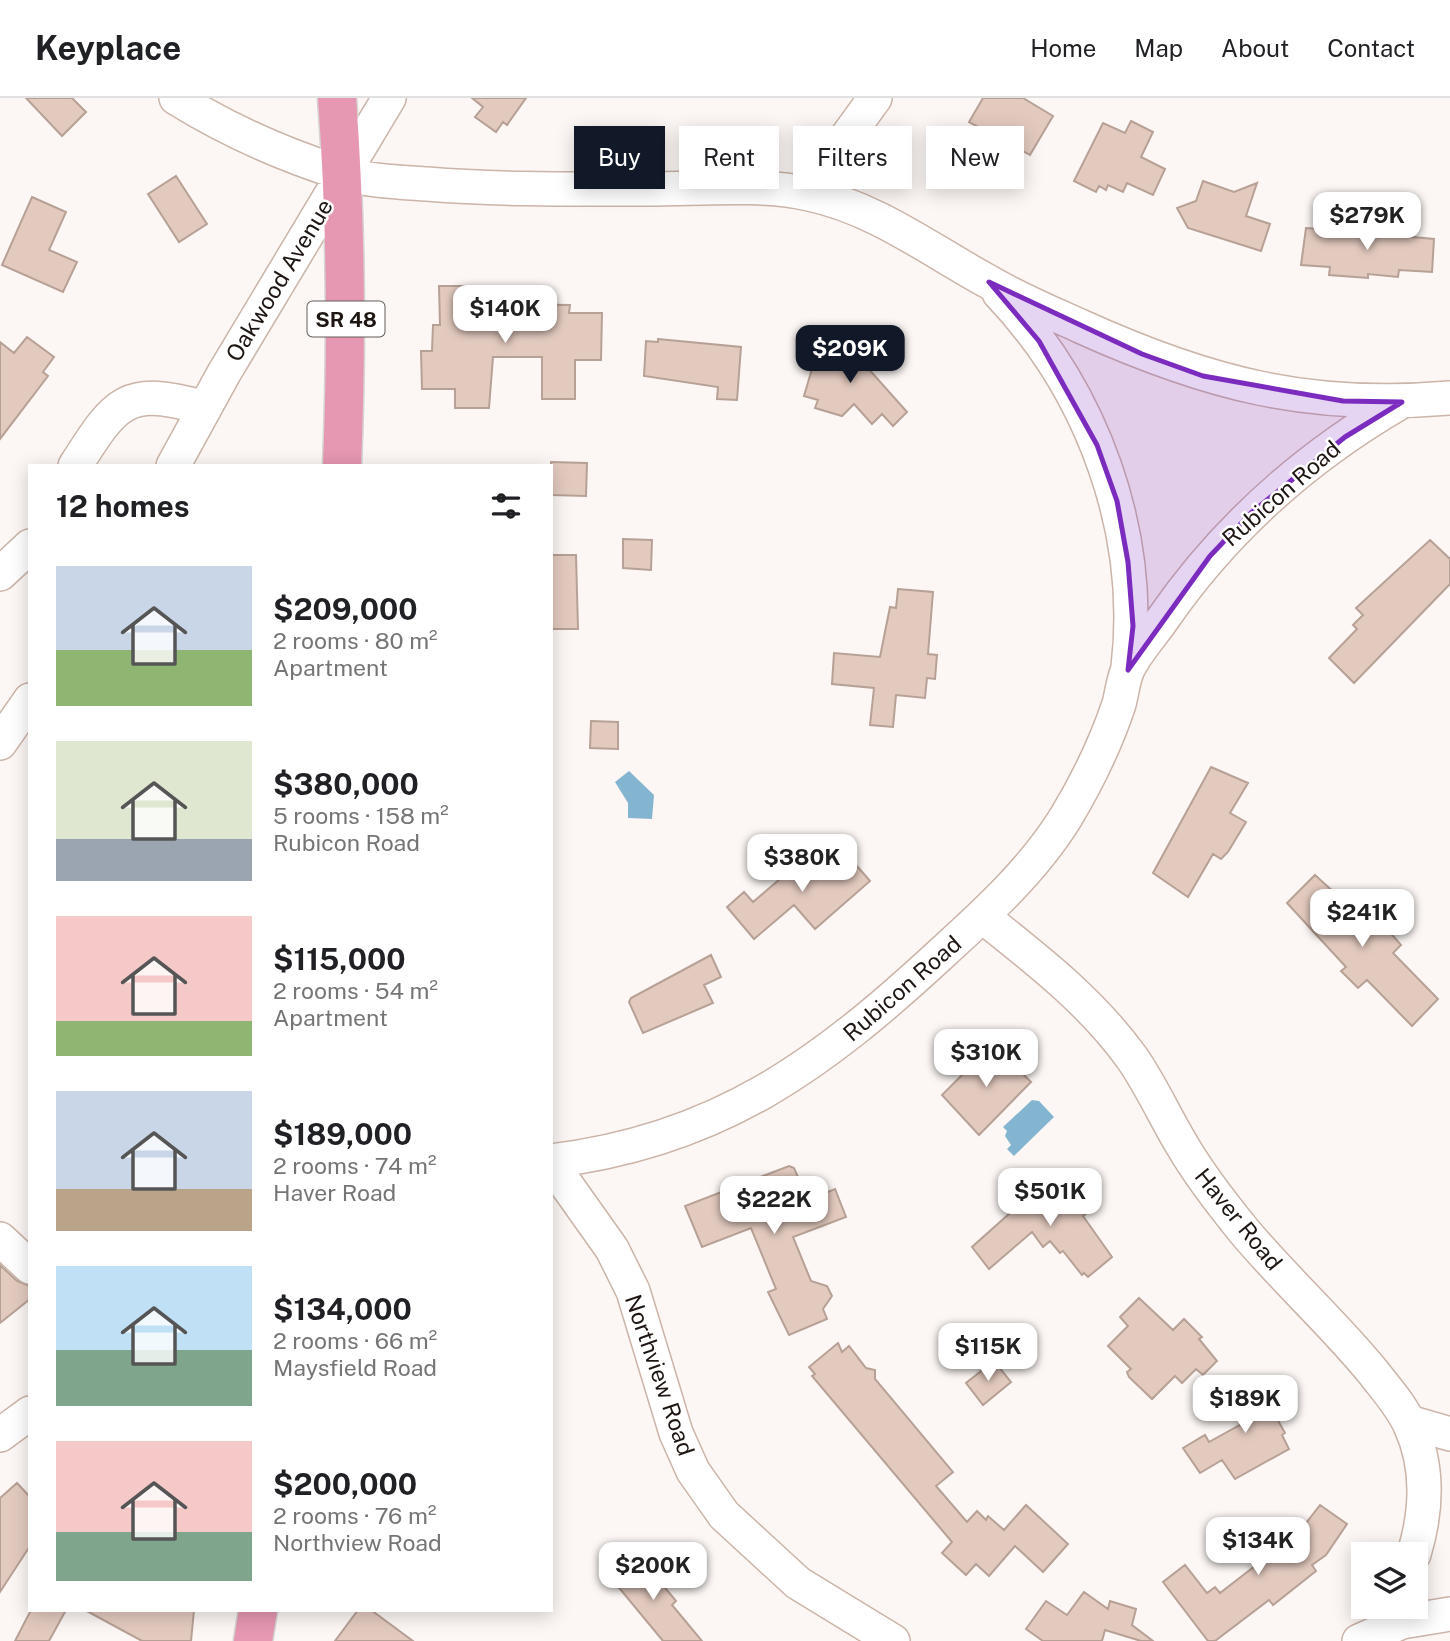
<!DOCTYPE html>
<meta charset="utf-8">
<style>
body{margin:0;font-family:"Public Sans",sans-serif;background:#f6f6f6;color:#202124;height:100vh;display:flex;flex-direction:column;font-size:26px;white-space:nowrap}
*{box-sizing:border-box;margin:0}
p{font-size:23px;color:#757577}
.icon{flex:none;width:38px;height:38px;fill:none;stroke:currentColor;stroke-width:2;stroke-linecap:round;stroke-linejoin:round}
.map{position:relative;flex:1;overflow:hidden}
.sheet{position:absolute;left:28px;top:366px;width:525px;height:1148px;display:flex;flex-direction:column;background:#fff;border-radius:0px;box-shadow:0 4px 18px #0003}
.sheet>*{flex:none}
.top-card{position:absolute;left:574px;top:28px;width:665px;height:63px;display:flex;gap:14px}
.buttons{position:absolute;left:1351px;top:1444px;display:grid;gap:14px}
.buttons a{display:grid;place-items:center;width:77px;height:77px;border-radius:0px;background:#fff;box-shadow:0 4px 18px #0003;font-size:35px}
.price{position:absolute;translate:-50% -60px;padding:0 16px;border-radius:14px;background:#fff;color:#222;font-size:23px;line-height:46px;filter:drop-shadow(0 2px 4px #0008)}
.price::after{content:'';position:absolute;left:50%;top:42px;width:21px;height:16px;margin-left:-10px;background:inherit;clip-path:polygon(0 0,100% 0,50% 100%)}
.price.on{background:#111827;color:#fff}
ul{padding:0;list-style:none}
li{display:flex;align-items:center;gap:21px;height:175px;padding:0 28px}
li span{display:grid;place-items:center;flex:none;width:196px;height:140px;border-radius:0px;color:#555}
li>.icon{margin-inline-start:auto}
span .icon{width:84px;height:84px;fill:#fffc;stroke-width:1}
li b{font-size:30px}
h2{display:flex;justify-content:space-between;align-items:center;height:84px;padding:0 28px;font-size:30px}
.tag{padding:0 24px;border-radius:0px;background:#fff;box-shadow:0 4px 18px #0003;font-size:24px;line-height:63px}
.tag.on{background:#111827;color:#fff}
header{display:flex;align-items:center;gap:42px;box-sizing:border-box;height:98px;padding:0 35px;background:#fff;border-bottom:2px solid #e0e0e0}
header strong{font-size:33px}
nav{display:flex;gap:38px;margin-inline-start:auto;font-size:24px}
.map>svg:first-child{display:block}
.water{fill:#83b5d1}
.building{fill:#e3cabf;stroke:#b7a095;stroke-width:2}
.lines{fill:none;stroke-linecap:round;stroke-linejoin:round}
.minor-casing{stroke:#cbb4a8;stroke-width:36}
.major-casing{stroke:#d6d5d4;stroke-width:41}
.minor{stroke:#fff;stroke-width:33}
.major{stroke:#e697b1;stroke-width:38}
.marked{fill:#7b2cbf;fill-opacity:0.2;stroke:#7b2cbf;stroke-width:5;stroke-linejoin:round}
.labels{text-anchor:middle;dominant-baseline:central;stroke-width:5;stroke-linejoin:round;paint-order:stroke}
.shield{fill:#fff;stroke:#625c59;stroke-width:2}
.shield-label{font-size:21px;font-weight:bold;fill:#1e1612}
.street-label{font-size:23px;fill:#1e1612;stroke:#fff}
</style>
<header>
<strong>Keyplace</strong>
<nav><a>Home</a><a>Map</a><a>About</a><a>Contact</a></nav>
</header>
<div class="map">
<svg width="1450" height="1543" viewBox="0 0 1450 1543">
<rect width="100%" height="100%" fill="#fcf7f4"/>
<path class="water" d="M 629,673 L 654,697 L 652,721 L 628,720 L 628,705 L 615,684 Z
M 1032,1002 L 1039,1003 L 1054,1019 L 1014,1058 L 1007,1051 L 1011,1047 L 1005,1038 L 1007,1033 L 1003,1029 Z"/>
<path class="building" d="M 26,0 L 72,0 L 86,14 L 62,38 Z
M 472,0 L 526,0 L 507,27 L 503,24 L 496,34 L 475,19 L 483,9 Z
M 983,0 L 1023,0 L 1053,18 L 1030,57 L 969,24 Z
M 1131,23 L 1153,34 L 1141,59 L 1165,71 L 1153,97 L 1127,85 L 1123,94 L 1108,87 L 1106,92 L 1099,88 L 1096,94 L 1074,83 L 1103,25 L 1125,35 Z
M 176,78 L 207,126 L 179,144 L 148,96 Z
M 1203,83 L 1234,94 L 1257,85 L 1246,118 L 1270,126 L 1261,153 L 1188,130 L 1177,110 L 1196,103 Z
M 32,99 L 66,114 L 49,152 L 77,164 L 63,194 L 2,167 Z
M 1369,128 L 1403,130 L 1402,138 L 1434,141 L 1432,174 L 1399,172 L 1398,179 L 1368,176 L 1368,180 L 1329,177 L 1330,169 L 1301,167 L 1306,130 L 1369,134 Z
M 439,188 L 477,188 L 477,206 L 570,207 L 569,215 L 602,215 L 601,262 L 575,262 L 575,301 L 542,301 L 542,259 L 493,259 L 489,310 L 455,310 L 455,291 L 422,291 L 421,253 L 432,253 L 433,227 L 440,227 Z
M 865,237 L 858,259 L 907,314 L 893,328 L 882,316 L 872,326 L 854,306 L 842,318 L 815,310 L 818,302 L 804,298 L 819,247 L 839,253 Z
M 27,239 L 54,259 L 43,274 L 48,278 L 0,341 L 0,244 L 14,255 Z
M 658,241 L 741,249 L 737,302 L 717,301 L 718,289 L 644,278 L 646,243 L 658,244 Z
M 551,364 L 587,365 L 586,398 L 551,397 Z
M 623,441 L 652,442 L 651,472 L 623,470 Z
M 1430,442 L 1450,461 L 1450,486 L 1354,585 L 1329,560 L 1357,531 L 1353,527 L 1363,517 L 1356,510 Z
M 551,457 L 576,457 L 578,531 L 551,531 Z
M 898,491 L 933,494 L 928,556 L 937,557 L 935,581 L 927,580 L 925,600 L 896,597 L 893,629 L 870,627 L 874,590 L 832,586 L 834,555 L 880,559 L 890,509 L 896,510 Z
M 591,623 L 618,624 L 618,651 L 590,650 Z
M 1211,669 L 1248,685 L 1230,715 L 1246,724 L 1228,754 L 1221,761 L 1213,756 L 1188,799 L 1153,775 Z
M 843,752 L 870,783 L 815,831 L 794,807 L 754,841 L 727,809 L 744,794 L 753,804 L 787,775 L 782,769 L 799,755 L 816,775 Z
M 1315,777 L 1371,828 L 1376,823 L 1388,832 L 1401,847 L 1393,855 L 1438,901 L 1412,928 L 1367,882 L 1358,890 L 1341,873 L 1346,869 L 1287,805 Z
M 711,857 L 721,879 L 704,887 L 713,905 L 643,935 L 629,904 L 631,900 Z
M 993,946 L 1031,984 L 979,1037 L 942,997 Z
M 789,1068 L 794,1070 L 808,1102 L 835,1091 L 846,1119 L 793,1139 L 811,1183 L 827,1188 L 832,1198 L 823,1211 L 827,1221 L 789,1237 L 768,1194 L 776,1191 L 751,1130 L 702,1149 L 685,1108 Z
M 1053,1082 L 1064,1096 L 1081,1083 L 1099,1105 L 1083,1118 L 1112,1159 L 1088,1179 L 1084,1175 L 1082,1177 L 1063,1153 L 1060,1155 L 1050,1143 L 1043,1149 L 1032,1134 L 989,1171 L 972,1149 L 1038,1090 L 1040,1093 Z
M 0,1167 L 17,1183 L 30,1188 L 30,1201 L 0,1225 Z
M 1139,1200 L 1173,1232 L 1184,1221 L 1202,1239 L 1199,1241 L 1217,1263 L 1203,1277 L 1196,1271 L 1182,1285 L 1175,1278 L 1152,1301 L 1129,1279 L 1127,1274 L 1131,1271 L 1108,1248 L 1128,1228 L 1120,1219 Z
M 838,1245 L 842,1254 L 849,1248 L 866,1270 L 875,1272 L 875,1281 L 953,1374 L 936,1388 L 967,1424 L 977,1413 L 986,1422 L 988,1418 L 1004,1432 L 1026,1407 L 1068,1446 L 1043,1474 L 1015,1448 L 989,1478 L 976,1466 L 966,1477 L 942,1455 L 952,1444 L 812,1278 L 815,1276 L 809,1269 Z
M 994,1263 L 1011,1284 L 983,1307 L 966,1285 Z
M 1264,1280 L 1283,1315 L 1276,1319 L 1285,1335 L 1282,1337 L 1289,1351 L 1235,1381 L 1222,1362 L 1200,1375 L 1183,1350 L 1205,1337 L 1209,1344 L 1245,1324 L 1231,1299 Z
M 17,1385 L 30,1399 L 30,1448 L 0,1494 L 0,1400 Z
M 1320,1407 L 1347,1426 L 1326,1457 L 1312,1467 L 1316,1473 L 1273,1507 L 1269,1502 L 1215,1543 L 1208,1543 L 1163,1484 L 1185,1467 L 1207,1495 L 1215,1489 L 1220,1495 L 1273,1454 L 1268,1448 L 1298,1423 L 1303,1429 Z
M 638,1457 L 676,1503 L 672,1507 L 702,1543 L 663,1543 L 611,1480 Z
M 1084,1494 L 1108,1511 L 1110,1503 L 1136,1511 L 1132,1527 L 1153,1543 L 1141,1543 L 1105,1532 L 1102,1543 L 1043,1543 L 1026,1531 L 1046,1503 L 1067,1517 Z
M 31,1512 L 66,1512 L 49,1543 L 15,1543 Z
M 85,1512 L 194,1512 L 191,1543 L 142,1543 Z
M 358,1512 L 371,1512 L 413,1543 L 335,1543 Z"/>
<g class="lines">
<g class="minor-casing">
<path id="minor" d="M 176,0 C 226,31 284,57 341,75 C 368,83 399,84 427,86 C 501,92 575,91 648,91 C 701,91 758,85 809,96 C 876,110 930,152 989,184 C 1018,201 1049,214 1080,228 C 1208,286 1309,312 1450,300
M 806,95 L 875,0
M 999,195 C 1093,294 1144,434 1128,569
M 75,368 C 117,302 126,288 205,310
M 173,368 L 224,275 L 389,0
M 0,476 L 30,448
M 0,645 L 30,602
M 982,818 C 1036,861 1091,903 1132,960 C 1151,987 1165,1019 1182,1047 C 1200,1078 1222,1106 1244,1133 C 1285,1182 1333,1225 1373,1274 C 1386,1291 1401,1307 1410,1327 C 1429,1368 1427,1413 1414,1456
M 551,1063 C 719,1043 822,966 942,855 C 987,814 1034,771 1066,719 C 1087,684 1106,645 1119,606 C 1122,595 1123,582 1128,571 C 1136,554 1151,538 1162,522 C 1224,432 1306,359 1401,304
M 551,1065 L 612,1151 L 633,1193 L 676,1335 L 693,1373 L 724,1417 L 798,1485 L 893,1543
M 0,1141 L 30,1169
M 1409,1324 L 1450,1336
M 0,1337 L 30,1315
M 1359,1543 L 1402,1524 L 1450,1516"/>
</g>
<g class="major-casing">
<path id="major" d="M 337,0 C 346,123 347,244 342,368
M 253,1543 L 258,1512"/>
</g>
<use href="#minor" class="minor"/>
<use href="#major" class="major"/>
</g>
<path class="marked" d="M 989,184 L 1142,256 L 1203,278 L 1343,303 L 1402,304 L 1345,339 L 1251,415 L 1210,458 L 1128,572 L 1133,528 L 1128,464 L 1117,403 L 1097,347 L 1039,243 Z"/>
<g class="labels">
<rect class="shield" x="307.5" y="203.5" width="77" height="35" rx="5"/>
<g class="shield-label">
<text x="346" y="221">SR 48</text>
</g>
<g class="street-label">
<text transform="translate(279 182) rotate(-59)">Oakwood Avenue</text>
<text transform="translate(1281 395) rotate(-41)">Rubicon Road</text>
<text transform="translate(902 890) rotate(-41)">Rubicon Road</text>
<text transform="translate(1239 1121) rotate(51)">Haver Road</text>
<text transform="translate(660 1277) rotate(71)">Northview Road</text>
</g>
</g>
</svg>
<div class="buttons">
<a><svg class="icon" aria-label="layers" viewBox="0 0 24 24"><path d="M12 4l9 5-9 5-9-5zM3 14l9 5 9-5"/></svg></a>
</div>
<b class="price" style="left:1367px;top:154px">$279K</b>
<b class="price" style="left:505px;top:247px">$140K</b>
<b class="price on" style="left:850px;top:287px">$209K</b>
<b class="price" style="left:802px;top:796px">$380K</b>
<b class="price" style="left:1362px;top:851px">$241K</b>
<b class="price" style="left:986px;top:991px">$310K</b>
<b class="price" style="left:1050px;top:1130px">$501K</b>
<b class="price" style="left:774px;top:1138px">$222K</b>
<b class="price" style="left:988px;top:1285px">$115K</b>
<b class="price" style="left:1245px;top:1337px">$189K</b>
<b class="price" style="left:1258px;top:1479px">$134K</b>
<b class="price" style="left:653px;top:1504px">$200K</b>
<div class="top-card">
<a class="tag on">Buy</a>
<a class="tag">Rent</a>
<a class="tag">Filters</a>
<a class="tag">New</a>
</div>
<section class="sheet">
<h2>12 homes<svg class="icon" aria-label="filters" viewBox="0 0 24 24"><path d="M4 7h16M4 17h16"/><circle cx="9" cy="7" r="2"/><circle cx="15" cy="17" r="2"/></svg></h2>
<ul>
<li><span style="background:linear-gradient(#c9d6e8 60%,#8fb573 0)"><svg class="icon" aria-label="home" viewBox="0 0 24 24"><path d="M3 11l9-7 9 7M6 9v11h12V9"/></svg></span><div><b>$209,000</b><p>2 rooms · 80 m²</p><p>Apartment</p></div></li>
<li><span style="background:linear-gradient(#dfe7d0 70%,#9aa5b1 0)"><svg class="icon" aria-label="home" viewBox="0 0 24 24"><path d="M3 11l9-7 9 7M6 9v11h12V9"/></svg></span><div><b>$380,000</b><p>5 rooms · 158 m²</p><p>Rubicon Road</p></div></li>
<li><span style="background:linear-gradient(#f6c9c9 75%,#8fb573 0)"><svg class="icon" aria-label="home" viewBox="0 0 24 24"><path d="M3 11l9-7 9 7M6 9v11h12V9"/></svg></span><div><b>$115,000</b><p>2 rooms · 54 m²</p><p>Apartment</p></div></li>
<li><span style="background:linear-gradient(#c9d6e8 70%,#b9a48a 0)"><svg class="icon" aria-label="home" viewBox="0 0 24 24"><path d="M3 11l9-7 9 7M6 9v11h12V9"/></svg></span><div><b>$189,000</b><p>2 rooms · 74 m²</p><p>Haver Road</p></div></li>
<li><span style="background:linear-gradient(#bfe0f5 60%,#7fa58c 0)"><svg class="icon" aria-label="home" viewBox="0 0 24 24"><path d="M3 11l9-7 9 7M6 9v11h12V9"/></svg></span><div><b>$134,000</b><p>2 rooms · 66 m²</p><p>Maysfield Road</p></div></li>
<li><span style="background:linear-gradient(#f6c9c9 65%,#7fa58c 0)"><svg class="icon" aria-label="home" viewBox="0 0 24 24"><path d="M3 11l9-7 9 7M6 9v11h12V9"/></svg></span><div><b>$200,000</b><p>2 rooms · 76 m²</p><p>Northview Road</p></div></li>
</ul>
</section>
</div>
